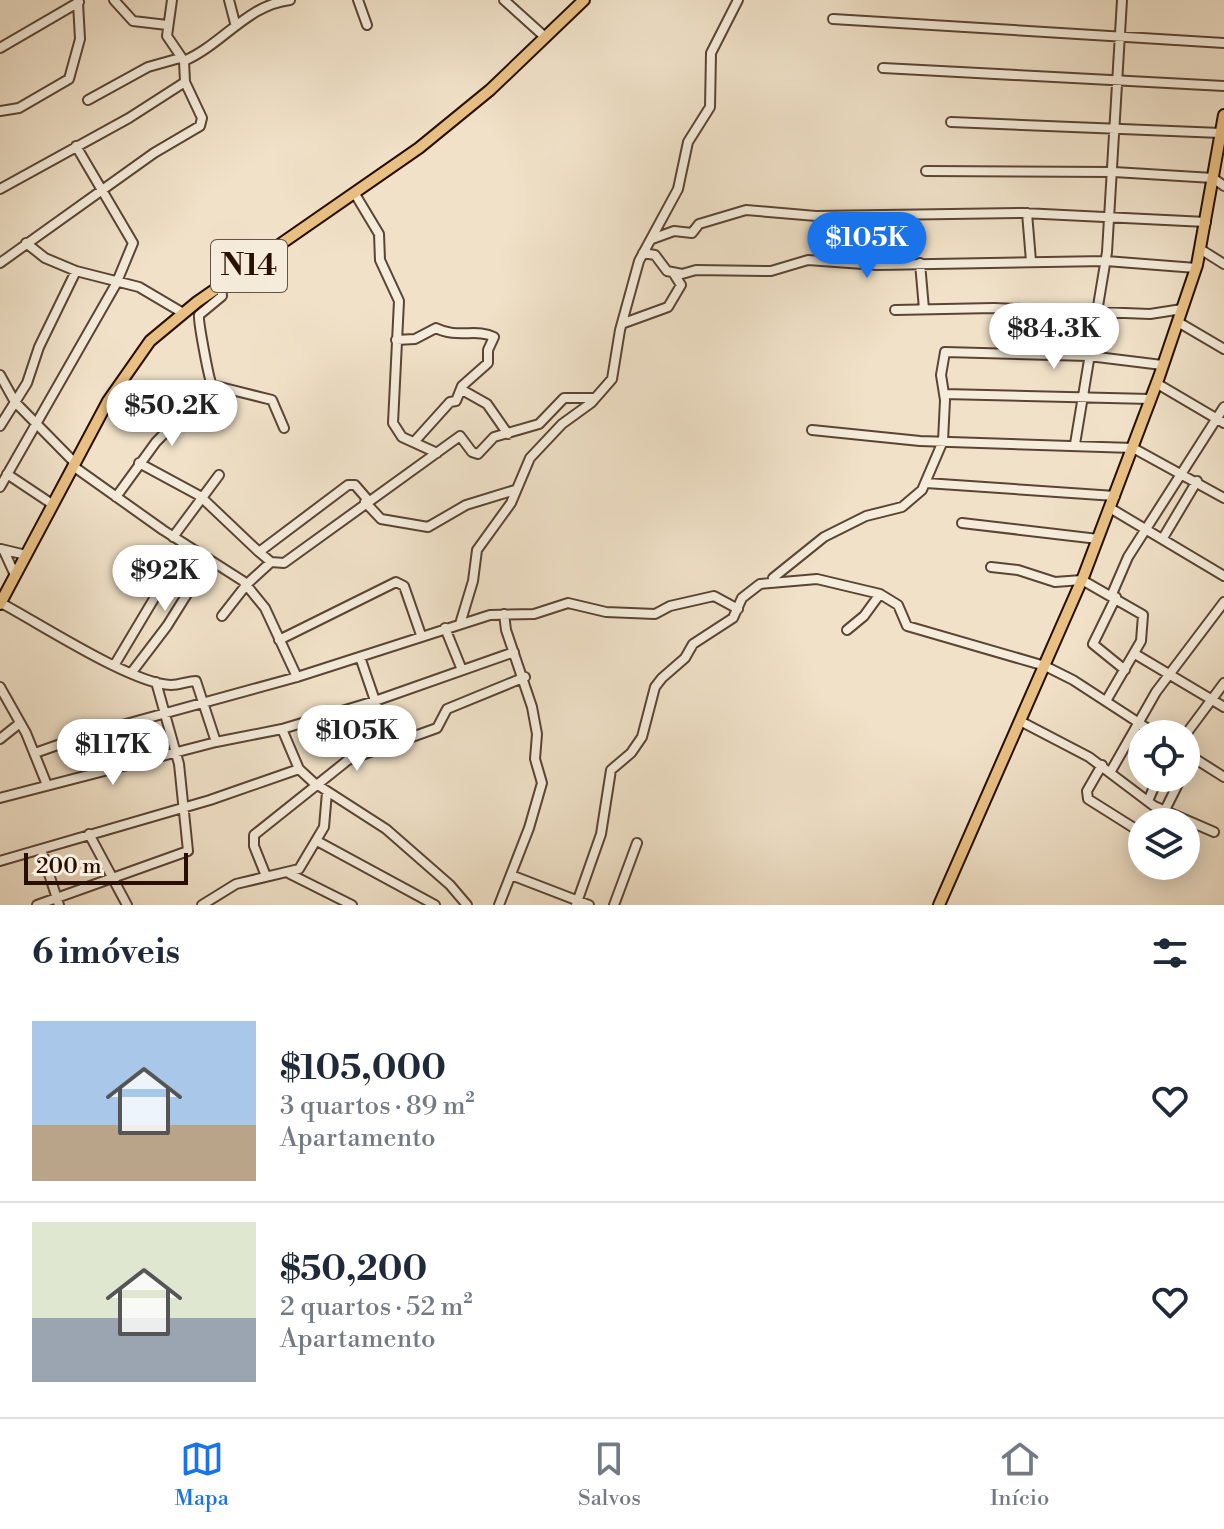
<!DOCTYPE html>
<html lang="pt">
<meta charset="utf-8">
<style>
body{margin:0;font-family:"Libre Bodoni",serif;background:#f2f2f3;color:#1f2937;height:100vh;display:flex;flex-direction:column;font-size:30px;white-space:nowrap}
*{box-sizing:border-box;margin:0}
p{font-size:26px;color:#747a83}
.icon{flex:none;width:44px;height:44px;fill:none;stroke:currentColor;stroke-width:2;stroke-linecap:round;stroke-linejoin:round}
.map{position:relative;height:905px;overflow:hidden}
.details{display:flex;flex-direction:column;background:#fff;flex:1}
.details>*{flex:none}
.fabs{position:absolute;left:1128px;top:720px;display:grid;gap:16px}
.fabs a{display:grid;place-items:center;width:72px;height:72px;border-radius:50%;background:#fff;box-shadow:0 4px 20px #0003;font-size:40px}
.scale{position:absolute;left:24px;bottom:20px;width:164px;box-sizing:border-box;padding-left:8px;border:4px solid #280f02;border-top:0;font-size:22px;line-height:28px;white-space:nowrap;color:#280f02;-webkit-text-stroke:6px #f5ecdb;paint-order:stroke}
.price{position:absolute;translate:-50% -68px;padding:0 18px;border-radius:28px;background:#fff;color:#222;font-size:26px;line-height:52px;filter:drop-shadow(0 2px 4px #0008)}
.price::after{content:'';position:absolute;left:50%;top:48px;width:24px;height:18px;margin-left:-12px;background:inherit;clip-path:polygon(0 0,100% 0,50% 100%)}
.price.selected{background:#1a73e8;color:#fff}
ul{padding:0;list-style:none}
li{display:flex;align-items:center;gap:24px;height:200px;padding:0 32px}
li+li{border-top:2px solid #e0e1e3}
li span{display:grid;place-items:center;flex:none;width:224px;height:160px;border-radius:0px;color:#555}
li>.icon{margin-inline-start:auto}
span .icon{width:96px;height:96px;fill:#fffc;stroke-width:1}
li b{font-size:34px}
h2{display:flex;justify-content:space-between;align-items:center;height:96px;padding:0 32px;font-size:34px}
.tab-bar{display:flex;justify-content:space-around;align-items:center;height:112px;border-top:2px solid #e0e1e3;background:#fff;font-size:22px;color:#747a83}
.tab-bar a{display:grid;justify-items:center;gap:4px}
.tab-bar .selected{color:#1a73e8}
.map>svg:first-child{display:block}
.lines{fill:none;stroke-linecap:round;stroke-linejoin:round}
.minor-casing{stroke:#5a4434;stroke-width:12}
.major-casing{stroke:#280f02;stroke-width:14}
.minor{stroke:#f5ecdb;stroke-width:8}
.major{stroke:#e8c084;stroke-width:10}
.labels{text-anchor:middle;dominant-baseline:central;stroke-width:6;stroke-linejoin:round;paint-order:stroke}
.shield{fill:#f5ecdb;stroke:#665143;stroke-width:2}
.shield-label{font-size:30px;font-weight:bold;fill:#280f02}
</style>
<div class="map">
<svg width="1224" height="905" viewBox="0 0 1224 905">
<rect width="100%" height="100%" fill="#f0e1c8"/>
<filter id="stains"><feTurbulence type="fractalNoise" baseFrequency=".0025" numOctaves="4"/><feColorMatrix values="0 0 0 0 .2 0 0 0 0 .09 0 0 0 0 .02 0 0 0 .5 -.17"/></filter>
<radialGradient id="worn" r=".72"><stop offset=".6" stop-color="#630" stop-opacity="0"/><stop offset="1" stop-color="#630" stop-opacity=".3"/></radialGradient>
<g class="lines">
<g class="minor-casing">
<path id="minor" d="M 114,0 L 133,21 L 167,25
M 229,0 L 235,23
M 358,0 L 367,25
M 504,0 L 545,37
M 833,19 L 1224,43
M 0,48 L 79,2
M 184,61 C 223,44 247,5 290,0
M 883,68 L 1224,86
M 88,100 L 148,67 L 180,58
M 0,111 L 19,108 L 69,79 L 80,39 L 78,3
M 951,122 L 1221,133
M 926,171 L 1114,172 L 1213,178 L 1224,186
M 0,189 L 129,118 L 185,82
M 355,194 L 379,234 L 380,260 L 399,301 L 393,423 L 402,437 L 437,453
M 1027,213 L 1031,261
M 652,239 L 674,231 L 692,233 L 699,224 L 746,210 L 816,216 L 1023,213 L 1206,222
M 26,243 L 45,258 L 76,271
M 1200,249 L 1224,264
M 643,253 L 655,255 L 667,271 L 682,274 L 696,270 L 771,271 L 808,260 L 877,265 L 1106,261 L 1196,268
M 0,263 L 154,153 L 200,126 L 202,118 L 185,82 L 184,61 L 167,36 L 172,0
M 920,263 L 924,309
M 895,310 L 994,308 L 1150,314 L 1182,309
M 1178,322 L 1224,349
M 624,323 L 668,307 L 681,285 L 674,274
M 396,340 L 415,339 L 436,328 C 457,339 477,328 494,337 L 488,350 L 488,363 L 462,386 L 456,401 L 450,402 L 414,442
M 0,375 L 15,402 L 74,462
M 1156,383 L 1224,423
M 212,385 C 209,380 198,321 199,315 L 222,296 L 221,285
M 212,385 L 272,400 L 284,428
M 460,393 L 464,391 L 487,404 L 508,434
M 944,394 L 1150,399
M 0,426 L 27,383 L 39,347 L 76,271 L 139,287 L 183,313
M 812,430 L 920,441 L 1133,448 L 1224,498
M 1075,444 L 1107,252 L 1122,0
M 139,463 L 200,496 L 259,552 L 271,562 L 284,563 L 460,436 L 472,452 L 478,454 L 494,437 L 539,424 L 564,398 L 595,398
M 73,466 L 163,530 L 243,581 L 265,608 L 297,677
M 7,474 L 52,504
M 926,483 L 1115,496
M 0,487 L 116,284 L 133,243 L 76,146
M 116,497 L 156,442 L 212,385
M 365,502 L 381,519 L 428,527 L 466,505 L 515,490
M 1110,508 L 1224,576
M 962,523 L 1098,539
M 173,537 L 219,475
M 1163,538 L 1197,481
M 1,549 L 26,555
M 4,551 L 15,575
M 259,552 L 348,485 L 355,485 L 368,500
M 991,567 L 1018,570 L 1055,582 L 1082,580 L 1143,615 L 1141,641 L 1106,701
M 773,578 L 824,537 L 866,516 L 902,507 L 922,490 L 943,441 L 945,400 L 941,375 L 945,352 L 1089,356 L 1162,365
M 1112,594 L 1128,557 L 1224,407
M 1116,597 L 1093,644 L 1125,670
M 1,603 C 39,623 132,684 171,685 C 180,685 188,681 196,681 L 216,742 L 282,729 L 299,769 L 313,782 L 386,829 L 450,885 L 467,905
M 222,616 L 247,584 L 271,562
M 460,624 L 473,581 L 477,550 L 511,503 L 530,458 L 562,424 L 591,403 L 612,379 L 620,330 L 639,261 L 678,189 L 688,142 L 710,107 L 711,53 L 738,0
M 445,628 L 462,670
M 847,630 L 864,616 L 880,594
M 279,640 L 396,582 L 404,586 L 421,635
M 1135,654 L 1224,707
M 360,657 L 390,744
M 115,664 L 186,545
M 132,672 L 167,626 L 209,559
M 0,687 L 26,733 L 47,785
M 1020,721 L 1089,757 L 1154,806 L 1214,832
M 282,729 L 375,701 L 514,652
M 1186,734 L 1224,683
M 0,739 L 20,723
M 35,753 L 86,735 L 297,677 L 490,615 L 534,614 L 568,603 L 606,612 L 655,614 L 670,606 L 714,596 L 738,609
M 1186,753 L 1224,777
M 1102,765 L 1087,791 L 1088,799 L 1142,833
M 1186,769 L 1193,757
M 1111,771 L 1156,692 L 1224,602
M 0,798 L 216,742
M 1148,801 L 1158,778
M 1159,822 L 1181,778
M 89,834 L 127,905
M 317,841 L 435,905
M 41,849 L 59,905
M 0,861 L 210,800 L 299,769
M 1141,862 L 1142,859
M 290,874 L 352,905
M 511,875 L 589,905
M 266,876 L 254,846 L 254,835 L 348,760 L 437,728 L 447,709 L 525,677
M 37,905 L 188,851 L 179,764 L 156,682
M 202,905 L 236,884 L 299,869 L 324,827 L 327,792
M 499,905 L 529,828 L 542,783 L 535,759 L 537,734 L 532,707 L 506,630 L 504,614
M 576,905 L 601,834 L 611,770 L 631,753 L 642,737 L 655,687 L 662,678 L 685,658 L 693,644 L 733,618 L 742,598 L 760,584 L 817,579 L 880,594 L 898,605 L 907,626 L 1045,666 L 1073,680 L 1156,734
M 614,905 L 637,843"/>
</g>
<g class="major-casing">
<path id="major" d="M 0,604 L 108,401 L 150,341 L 197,302 L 419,148 L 490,90 L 584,0
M 939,905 L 1084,575 L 1159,377 L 1197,265 L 1224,115"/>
</g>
<use href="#minor" class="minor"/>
<use href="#major" class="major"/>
</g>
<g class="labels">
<rect class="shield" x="211" y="240" width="76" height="52" rx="6"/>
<g class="shield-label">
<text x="249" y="266">N14</text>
</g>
</g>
<rect width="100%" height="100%" filter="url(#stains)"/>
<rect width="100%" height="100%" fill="url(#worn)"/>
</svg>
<div class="fabs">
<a><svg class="icon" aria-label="locate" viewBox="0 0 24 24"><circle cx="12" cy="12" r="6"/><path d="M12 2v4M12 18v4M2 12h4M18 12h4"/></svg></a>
<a><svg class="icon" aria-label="layers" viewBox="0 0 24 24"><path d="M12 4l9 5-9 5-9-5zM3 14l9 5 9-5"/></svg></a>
</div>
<div class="scale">200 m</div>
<b class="price selected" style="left:867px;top:280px">$105K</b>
<b class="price" style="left:1054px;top:371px">$84.3K</b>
<b class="price" style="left:172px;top:448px">$50.2K</b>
<b class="price" style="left:165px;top:613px">$92K</b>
<b class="price" style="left:357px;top:773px">$105K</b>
<b class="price" style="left:113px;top:787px">$117K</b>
</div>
<section class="details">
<h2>6 imóveis<svg class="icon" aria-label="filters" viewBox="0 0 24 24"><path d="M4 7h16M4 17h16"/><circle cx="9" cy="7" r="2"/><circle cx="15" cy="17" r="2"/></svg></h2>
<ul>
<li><span style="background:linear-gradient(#a9c7e8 65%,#b9a48a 0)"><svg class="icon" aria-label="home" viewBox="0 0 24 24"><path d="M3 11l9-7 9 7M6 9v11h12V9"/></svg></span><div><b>$105,000</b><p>3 quartos · 89 m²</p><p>Apartamento</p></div><svg class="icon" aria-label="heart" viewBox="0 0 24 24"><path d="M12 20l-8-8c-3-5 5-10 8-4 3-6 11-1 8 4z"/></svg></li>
<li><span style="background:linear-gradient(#dfe7d0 60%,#9aa5b1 0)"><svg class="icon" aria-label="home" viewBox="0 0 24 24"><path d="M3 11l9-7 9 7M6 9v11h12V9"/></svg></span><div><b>$50,200</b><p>2 quartos · 52 m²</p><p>Apartamento</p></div><svg class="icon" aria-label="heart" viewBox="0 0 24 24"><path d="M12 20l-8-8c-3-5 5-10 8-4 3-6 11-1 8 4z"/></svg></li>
</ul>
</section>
<nav class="tab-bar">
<a class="selected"><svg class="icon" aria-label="map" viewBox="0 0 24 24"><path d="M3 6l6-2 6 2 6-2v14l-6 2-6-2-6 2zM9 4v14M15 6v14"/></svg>Mapa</a>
<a><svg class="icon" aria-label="saved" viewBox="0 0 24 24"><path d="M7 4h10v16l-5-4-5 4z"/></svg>Salvos</a>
<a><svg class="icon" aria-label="home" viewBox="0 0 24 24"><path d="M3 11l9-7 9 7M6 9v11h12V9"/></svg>Início</a>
</nav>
